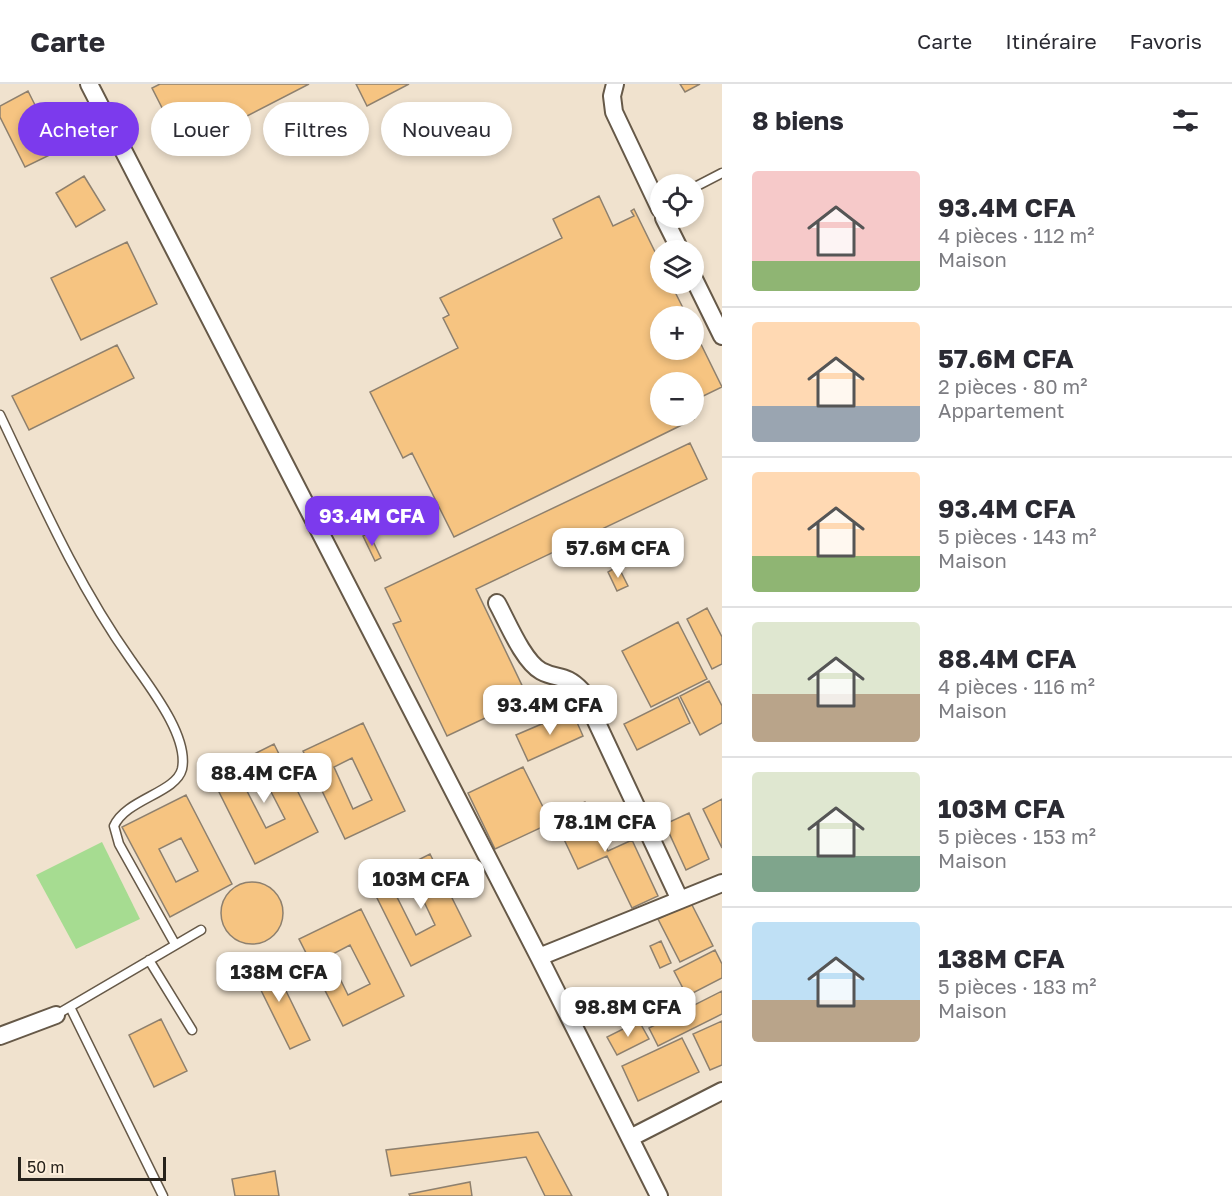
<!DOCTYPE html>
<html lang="fr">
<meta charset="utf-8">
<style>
body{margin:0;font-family:"Golos Text",sans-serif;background:#f2f2f3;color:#2b2b33;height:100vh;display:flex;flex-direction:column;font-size:22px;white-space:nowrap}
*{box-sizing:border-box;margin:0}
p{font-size:20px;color:#7c7c81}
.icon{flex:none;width:33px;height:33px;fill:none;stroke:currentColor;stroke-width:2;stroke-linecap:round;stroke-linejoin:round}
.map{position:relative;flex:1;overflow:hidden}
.sheet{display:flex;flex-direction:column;background:#fff;width:510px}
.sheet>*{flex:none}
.hud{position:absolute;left:18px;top:18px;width:570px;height:54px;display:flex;gap:12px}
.buttons{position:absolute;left:650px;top:90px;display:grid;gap:12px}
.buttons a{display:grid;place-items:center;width:54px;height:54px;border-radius:50%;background:#fff;box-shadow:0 3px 9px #0003;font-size:30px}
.scale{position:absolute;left:18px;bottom:15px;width:148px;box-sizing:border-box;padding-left:6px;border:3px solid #27221b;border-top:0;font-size:16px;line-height:21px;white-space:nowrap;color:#27221b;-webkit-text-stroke:4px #feefdb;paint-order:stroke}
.price{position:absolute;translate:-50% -51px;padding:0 14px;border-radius:12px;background:#fff;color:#222;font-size:20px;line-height:39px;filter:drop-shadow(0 2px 3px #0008)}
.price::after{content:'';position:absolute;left:50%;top:36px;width:18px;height:14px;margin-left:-9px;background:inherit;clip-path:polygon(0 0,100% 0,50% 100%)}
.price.selected{background:#7c3aed;color:#fff}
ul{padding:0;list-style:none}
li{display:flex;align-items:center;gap:18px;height:150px;padding:0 30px}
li+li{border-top:2px solid #e1e1e2}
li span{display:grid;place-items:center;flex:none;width:168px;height:120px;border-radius:6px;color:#555}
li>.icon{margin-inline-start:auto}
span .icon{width:72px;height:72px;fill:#fffc;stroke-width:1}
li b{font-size:26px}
h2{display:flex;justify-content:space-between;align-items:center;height:72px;padding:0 30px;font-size:26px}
.tag{padding:0 21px;border-radius:27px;background:#fff;box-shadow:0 3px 9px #0003;font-size:21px;line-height:54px}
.tag.selected{background:#7c3aed;color:#fff}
header{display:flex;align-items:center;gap:36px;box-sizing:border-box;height:84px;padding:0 30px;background:#fff;border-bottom:2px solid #e1e1e2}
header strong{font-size:28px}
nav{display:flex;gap:33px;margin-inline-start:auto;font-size:21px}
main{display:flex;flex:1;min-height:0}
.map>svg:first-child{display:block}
.pitch{fill:#a6dc91}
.building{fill:#f6c481;stroke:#8e806e;stroke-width:1.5;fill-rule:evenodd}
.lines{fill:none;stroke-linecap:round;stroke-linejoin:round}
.lane-casing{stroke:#665948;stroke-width:11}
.street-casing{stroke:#665948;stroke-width:20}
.lane{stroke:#fff;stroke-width:8}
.street{stroke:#fff;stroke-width:16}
</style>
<header>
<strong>Carte</strong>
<nav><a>Carte</a><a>Itinéraire</a><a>Favoris</a></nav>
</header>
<main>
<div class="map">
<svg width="722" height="1112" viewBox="0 0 722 1112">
<rect width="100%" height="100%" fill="#f0e2ce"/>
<path class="pitch" d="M 102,758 L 140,835 L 76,865 L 36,791 Z"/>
<path class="building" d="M 160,0 L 309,0 L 183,65 L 152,4 Z
M 356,0 L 409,0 L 367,22 Z
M 680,0 L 700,0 L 685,8 Z
M 28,7 L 58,67 L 25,83 L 0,33 L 0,22 Z
M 84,92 L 105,126 L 76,143 L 56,109 Z
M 599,112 L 613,142 L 634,132 L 631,127 L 634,125 L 660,178 L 660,200 L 671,200 L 687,232 L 660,232 L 660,266 L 693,266 L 693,244 L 722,303 L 693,317 L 693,298 L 660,298 L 660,332 L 693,332 L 694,335 L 454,453 L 412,369 L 403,374 L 370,308 L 458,264 L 443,234 L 449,231 L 440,214 L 562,154 L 553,135 Z
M 127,158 L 157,220 L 81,256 L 51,194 Z
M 117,261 L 134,294 L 29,346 L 12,312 Z
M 690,359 L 707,395 L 476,505 L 528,614 L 447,652 L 393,540 L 401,537 L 385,504 Z
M 369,449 L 381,474 L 375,477 L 363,452 Z
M 618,482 L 628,502 L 617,507 L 608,488 Z
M 707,524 L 722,553 L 722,580 L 712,585 L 687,535 Z
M 678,538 L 707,595 L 651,623 L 622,567 Z
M 709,597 L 722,622 L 722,639 L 700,651 L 680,612 Z
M 678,613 L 690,639 L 637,666 L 624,640 Z
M 572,627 L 583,652 L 528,677 L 516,651 Z
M 363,639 L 405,727 L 345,755 L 303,667 ZM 352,674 L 372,716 L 353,725 L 334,683 Z
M 274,660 L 318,748 L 255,780 L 211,692 ZM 266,698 L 285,735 L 266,744 L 247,707 Z
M 523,683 L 551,739 L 495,765 L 468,709 Z
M 186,711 L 232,800 L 170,833 L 122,743 ZM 181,754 L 198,787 L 176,798 L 159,765 Z
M 722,715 L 722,764 L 703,725 Z
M 585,718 L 608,767 L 632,756 L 658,812 L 632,824 L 607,772 L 578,785 L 553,732 Z
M 689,729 L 709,775 L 686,786 L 665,740 Z
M 430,770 L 471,852 L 411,882 L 370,800 ZM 417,803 L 435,841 L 416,851 L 397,813 Z
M221 829a31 31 0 1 1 62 0a31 31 0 1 1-62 0Z
M 691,819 L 713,862 L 680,878 L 658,835 Z
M 361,825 L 404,912 L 343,942 L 299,855 ZM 350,861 L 370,900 L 348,911 L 329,872 Z
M 661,857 L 671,879 L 660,884 L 650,862 Z
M 715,866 L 722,880 L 722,894 L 687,912 L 674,887 Z
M 269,872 L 310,956 L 290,965 L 249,882 Z
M 722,907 L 722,930 L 658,962 L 649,944 Z
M 161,935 L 187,987 L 154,1003 L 129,951 Z
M 639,937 L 649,955 L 617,971 L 607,953 Z
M 722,937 L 722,981 L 710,986 L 693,950 Z
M 682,954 L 699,988 L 638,1017 L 622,982 Z
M 538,1048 L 572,1112 L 545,1112 L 526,1073 L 391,1092 L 386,1066 Z
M 275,1087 L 279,1112 L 235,1112 L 232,1095 Z
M 470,1098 L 472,1112 L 410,1112 L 409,1110 Z"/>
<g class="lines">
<g class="lane-casing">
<path id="lane" d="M 693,104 L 722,89
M 0,331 C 40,415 77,500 131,576 C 149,602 189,652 182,685 C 176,709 126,715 114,742 L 119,760 L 175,860
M 149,876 L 192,946
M 70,923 L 163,1112
M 56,931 L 201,846"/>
</g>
<g class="street-casing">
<path id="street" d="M 89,0 L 539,873 L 659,1112
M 615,0 L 612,12 L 614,28 L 660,125
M 664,134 L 680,166
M 693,193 L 722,252
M 497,519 C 507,537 523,577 541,587 C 558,596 565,589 582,607 L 680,816
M 539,873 L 722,799
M 0,952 L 56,931
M 630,1054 L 722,1007"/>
</g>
<use href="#lane" class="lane"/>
<use href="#street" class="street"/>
</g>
</svg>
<div class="buttons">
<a><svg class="icon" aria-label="locate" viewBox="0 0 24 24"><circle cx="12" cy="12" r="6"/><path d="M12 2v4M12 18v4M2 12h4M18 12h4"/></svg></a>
<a><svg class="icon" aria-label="layers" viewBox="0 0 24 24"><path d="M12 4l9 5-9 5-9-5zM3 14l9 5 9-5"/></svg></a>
<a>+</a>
<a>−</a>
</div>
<div class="scale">50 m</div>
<b class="price selected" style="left:372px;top:463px">93.4M CFA</b>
<b class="price" style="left:618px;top:495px">57.6M CFA</b>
<b class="price" style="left:550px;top:652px">93.4M CFA</b>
<b class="price" style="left:264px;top:720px">88.4M CFA</b>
<b class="price" style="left:605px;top:769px">78.1M CFA</b>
<b class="price" style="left:421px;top:826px">103M CFA</b>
<b class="price" style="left:279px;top:919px">138M CFA</b>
<b class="price" style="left:628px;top:954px">98.8M CFA</b>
<div class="hud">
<a class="tag selected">Acheter</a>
<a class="tag">Louer</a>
<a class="tag">Filtres</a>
<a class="tag">Nouveau</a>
</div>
</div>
<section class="sheet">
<h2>8 biens<svg class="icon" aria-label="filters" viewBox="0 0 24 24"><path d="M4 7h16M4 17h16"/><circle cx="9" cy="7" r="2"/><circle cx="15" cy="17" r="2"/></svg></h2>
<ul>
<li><span style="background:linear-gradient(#f6c9c9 75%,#8fb573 0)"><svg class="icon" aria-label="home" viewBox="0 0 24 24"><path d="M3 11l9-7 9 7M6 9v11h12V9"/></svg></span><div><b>93.4M CFA</b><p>4 pièces · 112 m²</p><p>Maison</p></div></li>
<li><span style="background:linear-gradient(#ffd9b3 70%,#9aa5b1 0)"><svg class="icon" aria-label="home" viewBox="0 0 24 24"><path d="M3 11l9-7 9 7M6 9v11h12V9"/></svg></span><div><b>57.6M CFA</b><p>2 pièces · 80 m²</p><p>Appartement</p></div></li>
<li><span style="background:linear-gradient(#ffd9b3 70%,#8fb573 0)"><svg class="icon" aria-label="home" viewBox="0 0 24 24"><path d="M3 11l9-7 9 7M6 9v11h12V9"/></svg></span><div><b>93.4M CFA</b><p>5 pièces · 143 m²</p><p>Maison</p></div></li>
<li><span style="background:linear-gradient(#dfe7d0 60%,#b9a48a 0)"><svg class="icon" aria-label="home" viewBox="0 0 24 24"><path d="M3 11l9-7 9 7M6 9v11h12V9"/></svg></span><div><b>88.4M CFA</b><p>4 pièces · 116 m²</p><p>Maison</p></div></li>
<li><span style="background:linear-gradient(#dfe7d0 70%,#7fa58c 0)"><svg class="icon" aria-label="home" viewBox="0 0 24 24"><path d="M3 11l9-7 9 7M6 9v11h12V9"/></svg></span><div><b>103M CFA</b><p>5 pièces · 153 m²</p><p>Maison</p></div></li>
<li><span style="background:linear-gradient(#bfe0f5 65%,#b9a48a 0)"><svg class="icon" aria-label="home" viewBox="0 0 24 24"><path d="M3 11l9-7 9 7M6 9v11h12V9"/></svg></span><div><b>138M CFA</b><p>5 pièces · 183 m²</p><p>Maison</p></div></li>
</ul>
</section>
</main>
